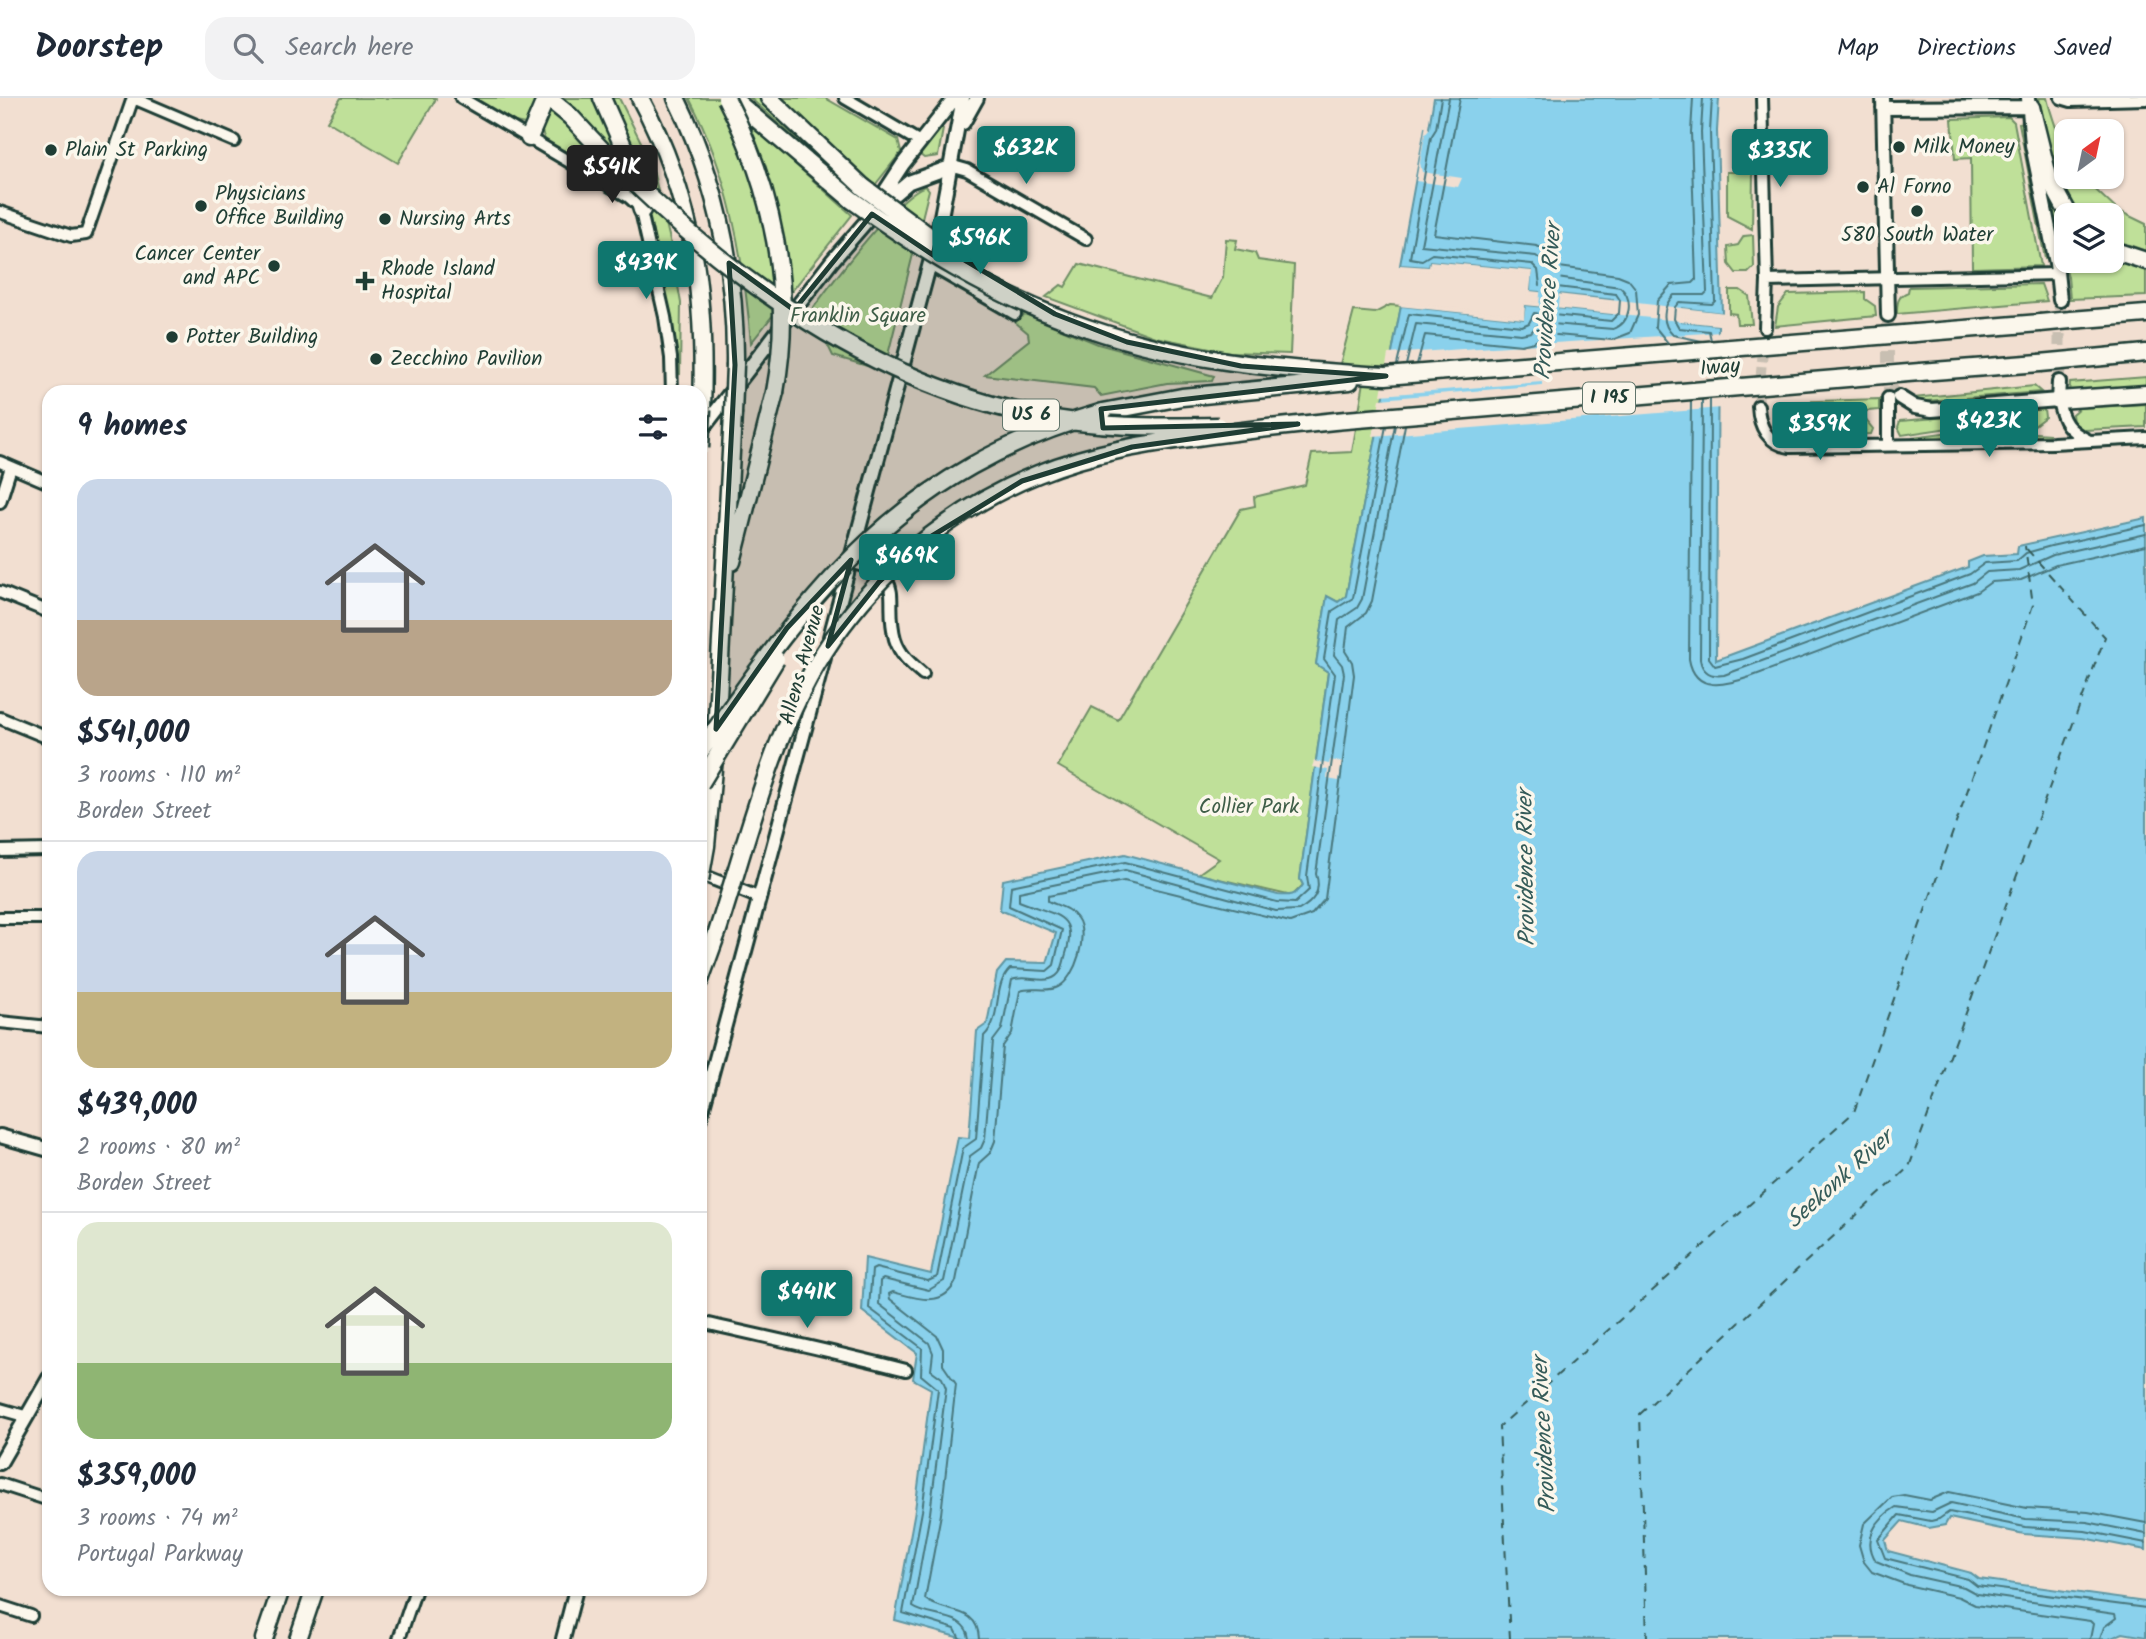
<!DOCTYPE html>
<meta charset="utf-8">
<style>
body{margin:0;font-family:Kalam,sans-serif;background:#f2f2f3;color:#1f2937;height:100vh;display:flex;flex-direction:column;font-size:26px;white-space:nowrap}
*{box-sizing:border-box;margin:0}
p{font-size:23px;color:#747a83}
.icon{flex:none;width:38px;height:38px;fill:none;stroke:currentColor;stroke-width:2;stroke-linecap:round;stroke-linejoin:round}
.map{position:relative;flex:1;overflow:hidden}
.side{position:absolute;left:42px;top:287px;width:665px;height:1211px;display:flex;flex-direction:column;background:#fff;border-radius:21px;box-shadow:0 2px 5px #0004}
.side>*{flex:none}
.needle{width:46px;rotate:33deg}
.fabs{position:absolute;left:2054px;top:21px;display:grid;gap:14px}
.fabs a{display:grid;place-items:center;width:70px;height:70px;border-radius:14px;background:#fff;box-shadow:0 2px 5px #0004;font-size:35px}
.price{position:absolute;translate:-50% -60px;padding:0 16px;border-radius:7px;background:#0f766e;color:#fff;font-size:23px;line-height:46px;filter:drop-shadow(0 2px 4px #0008)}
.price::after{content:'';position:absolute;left:50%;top:42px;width:21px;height:16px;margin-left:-10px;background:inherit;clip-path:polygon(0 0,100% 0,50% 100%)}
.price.active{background:#222;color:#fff}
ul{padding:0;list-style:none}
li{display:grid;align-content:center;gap:14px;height:371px;padding:0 35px}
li+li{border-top:2px solid #e0e1e3}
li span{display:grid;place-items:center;height:217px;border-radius:21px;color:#555}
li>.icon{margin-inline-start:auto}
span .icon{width:126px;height:126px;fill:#fffc;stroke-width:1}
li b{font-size:30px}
h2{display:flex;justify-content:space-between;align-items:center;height:84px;padding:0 35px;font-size:30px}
header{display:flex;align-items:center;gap:42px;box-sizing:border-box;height:98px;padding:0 35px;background:#fff;border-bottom:2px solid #e0e1e3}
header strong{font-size:33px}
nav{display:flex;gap:38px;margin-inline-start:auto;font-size:24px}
.search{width:490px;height:63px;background:#f2f2f3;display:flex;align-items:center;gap:18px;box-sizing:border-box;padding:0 24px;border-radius:21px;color:#747a83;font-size:26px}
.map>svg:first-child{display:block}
.green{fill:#bfe099;stroke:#6f8e66;stroke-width:2}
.water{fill:#8ad1ec;stroke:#5f96a2;stroke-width:2}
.pier{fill:#f2dfd1}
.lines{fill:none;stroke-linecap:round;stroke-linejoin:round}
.shore{stroke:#4a787e;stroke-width:2}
.river{stroke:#8ad1ec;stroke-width:19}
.ferry{stroke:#345b59;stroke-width:2;stroke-dasharray:9 7;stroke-linecap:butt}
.minor-tunnel{stroke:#c8bfb2;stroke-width:10;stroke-dasharray:10 5;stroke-linecap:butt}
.major-tunnel{stroke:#c8bfb2;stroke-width:12;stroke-dasharray:12 6;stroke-linecap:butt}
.minor-casing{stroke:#1f3d34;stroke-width:16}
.major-casing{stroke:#1f3d34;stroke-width:18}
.highway-casing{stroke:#1f3d34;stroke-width:21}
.minor{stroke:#fbf7ec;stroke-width:10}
.major{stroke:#fbf7ec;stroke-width:12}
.highway{stroke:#fbf7ec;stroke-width:16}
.highway-bridge-casing{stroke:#1f3d34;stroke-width:21;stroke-linecap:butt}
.highway-bridge{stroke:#fbf7ec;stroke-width:16}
.marked{fill:#1f3d34;fill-opacity:0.2;stroke:#1f3d34;stroke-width:5;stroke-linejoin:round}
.poi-dot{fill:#1f3d34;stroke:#fbf7ec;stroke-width:2.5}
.labels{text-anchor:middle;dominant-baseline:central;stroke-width:7;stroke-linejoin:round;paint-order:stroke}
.shield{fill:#fbf7ec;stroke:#61756b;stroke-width:2}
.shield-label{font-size:19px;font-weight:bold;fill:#1f3d34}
.poi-label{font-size:21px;fill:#1f3d34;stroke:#fbf7ec;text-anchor:start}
.park-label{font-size:21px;fill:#3f5e48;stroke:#fbf7ec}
.street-label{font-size:21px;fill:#1f3d34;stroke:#fbf7ec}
.water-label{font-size:23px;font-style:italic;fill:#345b59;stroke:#fbf7ec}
</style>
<header>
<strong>Doorstep</strong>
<div class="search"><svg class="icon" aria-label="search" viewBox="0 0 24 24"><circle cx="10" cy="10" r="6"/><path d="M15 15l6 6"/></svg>Search here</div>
<nav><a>Map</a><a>Directions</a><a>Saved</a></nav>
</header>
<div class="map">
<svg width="2146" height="1541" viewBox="0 0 2146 1541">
<rect width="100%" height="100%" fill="#f2dfd1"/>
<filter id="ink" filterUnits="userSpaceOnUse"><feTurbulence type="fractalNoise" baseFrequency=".0143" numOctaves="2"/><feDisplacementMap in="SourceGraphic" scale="14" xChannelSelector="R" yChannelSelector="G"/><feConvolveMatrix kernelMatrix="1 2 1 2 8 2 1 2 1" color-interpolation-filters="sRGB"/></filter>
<g filter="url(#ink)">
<path class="green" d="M 341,0 L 435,0 L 436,1 L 398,65 L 327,23 Z
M 472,0 L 537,0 L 534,17 L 525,26 L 515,24 Z
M 552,0 L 595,0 L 625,70 L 607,79 L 545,42 L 542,33 Z
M 607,0 L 619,0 L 651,64 L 670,142 L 681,205 L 680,277 L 646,100 Z
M 689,0 L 721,0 L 852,117 L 751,245 C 744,161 729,75 689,0 Z
M 750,0 L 759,0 L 829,66 L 827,68 Z
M 782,0 L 825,0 L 898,42 L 901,54 L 875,87 Z
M 2039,0 L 2047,0 C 2053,27 2067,51 2067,79 L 2082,79 L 2117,112 L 2146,126 L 2146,153 L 2112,141 L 2112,117 L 2082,117 C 2055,83 2047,42 2039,0 Z
M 2009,19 L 2014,24 L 2041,168 L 1972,170 L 1971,60 L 1955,61 L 1952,21 Z
M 2024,24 L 2048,160 L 2045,161 L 2019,25 Z
M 939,29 L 943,31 L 938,58 L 924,60 L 919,56 Z
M 1727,74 L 1753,74 L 1752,131 L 1727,118 Z
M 926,88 L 929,92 L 884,273 L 833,258 L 811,213 C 831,186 898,95 926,88 Z
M 2048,97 L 2067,125 L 2067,163 L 2112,163 L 2112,160 L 2146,170 L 2146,198 L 2070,201 L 2068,179 Z
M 1753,137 L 1754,169 L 1748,175 L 1736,175 L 1729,166 L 1728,149 L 1738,147 L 1744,138 Z
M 1226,141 L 1237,142 L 1235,151 L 1255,155 L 1258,162 L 1294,167 L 1290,256 L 1230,254 L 1155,239 L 1046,199 L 1061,187 L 1065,189 L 1079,166 L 1212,200 L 1223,179 Z
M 2041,186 L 2047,203 L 1897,216 C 1897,206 1897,198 1908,194 L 1909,189 Z
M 1729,192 L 1740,192 L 1749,198 L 1752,226 L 1737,226 L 1736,216 L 1729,215 Z
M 1865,194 L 1865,201 L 1875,208 L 1876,218 L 1775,228 L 1778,209 L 1788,196 Z
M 1390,207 L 1401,208 L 1346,498 L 1338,504 L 1327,498 L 1316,566 L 1328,574 L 1300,781 L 1303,787 L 1292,798 L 1198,776 L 1219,761 L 1058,668 L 1092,609 L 1118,622 L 1241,411 L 1255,408 L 1254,399 L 1305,387 L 1312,356 L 1352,354 L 1366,272 L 1340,266 L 1354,213 L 1375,215 Z
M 1025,216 L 1098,246 L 1214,278 L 1212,283 L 1167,285 L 1101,298 L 1094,290 L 985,277 L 1029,242 L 1028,235 L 1015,224 Z
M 2146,279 L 2146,290 L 2069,294 L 2070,285 Z
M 2034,288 L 2041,294 L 1926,303 L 1913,300 Z
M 1879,301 L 1879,312 L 1843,315 L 1821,322 L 1792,320 L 1788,304 Z
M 2146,306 L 2146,329 L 2084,332 L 2073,324 L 2072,316 L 2079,310 Z
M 2044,311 L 2045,319 L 2032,329 L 1962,328 L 1902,337 L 1898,329 L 1900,323 Z
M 1853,316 L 1865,321 L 1873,331 L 1871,336 L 1791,338 L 1779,331 L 1786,324 L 1816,326 Z
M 1974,331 L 2049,336 L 2049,338 L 1912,339 Z"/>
<path class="water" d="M 1434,0 L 1719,0 L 1717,33 L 1722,215 L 1682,210 L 1681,223 L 1718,227 L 1716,562 L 1968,469 L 1968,464 L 1983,458 L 2017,456 L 2018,448 L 2146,420 L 2146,1452 L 2084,1440 L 2024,1436 L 1949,1420 L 1945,1427 L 1929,1430 L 1902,1423 L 1885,1442 L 1888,1453 L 1971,1475 L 1979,1481 L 2146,1504 L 2146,1539 L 2123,1535 L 2109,1541 L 964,1541 L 895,1522 L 915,1412 L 931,1291 L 913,1281 L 917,1255 L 862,1213 L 865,1160 L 931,1176 L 958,1039 L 969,1040 L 977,933 L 987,926 L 997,875 L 1006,864 L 1047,865 L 1056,835 L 1000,812 L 1003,782 L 1125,756 L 1278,797 C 1290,798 1296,798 1303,787 L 1300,781 L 1328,574 L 1316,566 L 1327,498 L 1338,504 L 1346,498 L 1401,208 L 1523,221 L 1525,207 L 1612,216 L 1613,202 L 1530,193 L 1531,173 L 1430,163 L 1429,169 L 1400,167 L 1425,30 L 1429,30 Z"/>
<path class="pier" d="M 1426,26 L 1429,31 L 1425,36 L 1420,65 L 1422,74 L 1462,80 L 1458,89 L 1416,83 Z
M 1430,163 L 1532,173 L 1530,193 L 1726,215 L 1722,218 L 1685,214 L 1684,220 L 1719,223 L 1722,227 L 1718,227 L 1525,207 L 1524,221 L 1398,208 L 1401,205 L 1520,217 L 1525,204 L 1609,212 L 1609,205 L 1528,196 L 1528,176 L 1433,166 L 1430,173 L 1400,171 L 1400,167 L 1429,169 Z
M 1721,234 L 1721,310 L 1373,338 L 1380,301 L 1542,287 L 1542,284 L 1381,297 L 1388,256 Z
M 1330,662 L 1342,664 L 1339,683 L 1327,681 L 1328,672 L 1312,669 L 1314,663 L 1329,666 Z"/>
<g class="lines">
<path class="shore" d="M 1711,242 L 1709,233 L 1679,230 L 1674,221 L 1675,209 L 1679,204 L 1712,206 L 1715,203 L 1710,34 L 1712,0
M 1702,243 L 1673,237 C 1661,226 1662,208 1674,197 L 1704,197 L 1707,194 L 1701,34 L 1703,0
M 1668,245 L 1655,229 L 1657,203 L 1671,187 L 1693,185 L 1696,182 L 1691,34 L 1693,0
M 1417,266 L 1425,237 L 1521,247 L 1534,244 L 1546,236 L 1612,242 L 1630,235 L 1638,217 L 1636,191 L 1628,181 L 1618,177 L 1559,169 L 1548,154 L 1537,148 L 1434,136 L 1460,0
M 1397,267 L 1409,216 L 1522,228 L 1529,225 L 1534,215 L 1611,223 L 1619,215 L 1620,202 L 1616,196 L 1540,187 L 1538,172 L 1532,166 L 1432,156 L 1422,162 L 1410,160 L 1431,39 L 1436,31 L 1441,0
M 1406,267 L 1416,226 L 1521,236 L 1531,234 L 1540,225 L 1613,231 C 1631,225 1634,201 1620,189 L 1550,179 L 1544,164 L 1536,158 L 1421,147 L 1449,0
M 1710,301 L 1709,560 L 1715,568 L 1743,561 L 1970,476 L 1985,465 L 2017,463 L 2026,455 L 2051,448 L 2146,427
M 1702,302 L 1700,561 C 1702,574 1711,579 1724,577 L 1973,485 L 1987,474 L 2019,472 L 2053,457 L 2146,436
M 1691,303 L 1689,561 C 1695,596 1726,587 1750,579 L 1977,494 L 1991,484 L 2021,482 L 2056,467 L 2146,447
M 2146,1445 L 2085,1433 L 2025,1429 L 1949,1414 L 1939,1421 L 1931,1423 L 1899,1417 L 1878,1442 L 1885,1460 L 1968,1481 L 1977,1488 L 2146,1510
M 960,1541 L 955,1531 L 903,1515 L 922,1413 L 938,1291 L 921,1277 L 922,1250 L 869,1210 L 872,1172 L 876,1170 L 928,1183 L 937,1179 L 963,1050 L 976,1041 L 984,938 C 1003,920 992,888 1010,871 L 1047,873 L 1054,867 L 1062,832 L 1009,808 L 1011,788 L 1125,764 L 1277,804 L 1295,805 L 1309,792 L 1307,778 L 1335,576 L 1324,561 L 1332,513 L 1353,500 L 1386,328
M 969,1541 C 967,1514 930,1521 913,1509 L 930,1415 L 946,1290 L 942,1280 L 931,1272 L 933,1255 L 929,1245 L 879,1206 L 880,1183 L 883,1181 L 929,1192 L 944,1183 L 970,1058 L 981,1050 L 985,1041 L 993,943 L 1002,931 L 1012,882 C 1023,877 1038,884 1050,881 C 1061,878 1063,868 1065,859 C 1080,814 1054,818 1019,803 L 1019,794 L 1125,772 L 1276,813 L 1299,812 C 1313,804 1322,794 1316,776 L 1344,576 L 1342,567 L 1334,557 L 1339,522 L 1357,510 L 1362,501 L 1395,327
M 979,1541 C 978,1506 944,1517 925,1501 L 941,1416 L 956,1286 L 943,1267 L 943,1251 L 937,1238 L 890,1201 L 889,1196 L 893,1194 C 916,1200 943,1211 956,1183 L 979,1065 L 990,1055 L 995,1043 L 1003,948 L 1012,935 L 1020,893 C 1032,888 1046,895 1058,889 C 1076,880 1089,836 1077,820 C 1070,810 1058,808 1048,803 L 1048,798 L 1124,783 L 1290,824 L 1312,816 L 1325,801 L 1354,577 L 1352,564 L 1345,553 L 1348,529 L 1366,515 L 1372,503 L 1405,327
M 2090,1541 L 2093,1526 L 2090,1523 L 1975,1507 L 1959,1499 L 1907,1487 L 1872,1474 L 1864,1464 L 1859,1447 L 1864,1426 L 1892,1399 L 1904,1397 L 1930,1402 L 1949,1394 L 2027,1410 L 2088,1414 L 2146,1425
M 2100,1541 L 2104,1529 L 2116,1520 L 2115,1516 L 1977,1496 L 1964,1489 L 1910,1477 L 1876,1463 C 1862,1441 1876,1421 1896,1409 L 1932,1414 L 1951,1405 L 2026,1421 L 2087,1424 L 2146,1436"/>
<path class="river" d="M 1546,236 L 1552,169"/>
<path class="ferry" d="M 1510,1541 L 1499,1329 L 1854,1014 L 2033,507 L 2025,448
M 1647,1541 L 1640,1316 L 1909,1069 L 2105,539 L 2025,449"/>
<path class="minor-tunnel" d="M 1888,300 L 1888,286
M 1758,308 L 1765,230"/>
<path class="major-tunnel" d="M 1888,217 L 1888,286 L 1899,299
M 2059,284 L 2060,202"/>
<g class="minor-casing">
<path id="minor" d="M 133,0 L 234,43
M 461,0 L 629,99 L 640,109 L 665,219 L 671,260 L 672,294
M 845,0 L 920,44
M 1762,0 L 1767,183 L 1765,230
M 2061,0 L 2071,3 L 2146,1
M 953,68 L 967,72 L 1086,141
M 0,114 L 71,138 L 86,136 L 133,0
M 930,167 L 1015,216
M 1767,183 L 2058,176
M 1888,300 L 1888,347
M 2058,302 C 2062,323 2068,333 2088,342
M 1758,308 C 1759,329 1768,346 1790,349 L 2053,345 L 2146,340
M 0,364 L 49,385
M 0,404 L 11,369
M 851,464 C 910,481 883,498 895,541 C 900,557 910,565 923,576
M 0,494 L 49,514
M 0,620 L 49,640
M 0,753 L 49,752
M 700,776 L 760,800
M 0,820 L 49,820
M 0,924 L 49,929
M 700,1224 C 769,1240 838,1254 906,1272
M 0,1311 L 25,1318
M 0,1386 L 49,1402
M 0,1508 L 31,1518
M 399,1541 L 416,1491"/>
</g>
<g class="major-casing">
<path id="major" d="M 1883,0 L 1888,217
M 2028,0 L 2032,47 L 2056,165 L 2060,202
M 1883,10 L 2031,9
M 963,25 L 977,0
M 878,104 L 903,66 L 955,0
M 1899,299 L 1915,309 L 1932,312 L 2058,302 L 2059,284
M 700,334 L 832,163 L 877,111 L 909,84 L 953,68
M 830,539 L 938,135 L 963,0
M 700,1020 L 824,560
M 0,1038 L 49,1052
M 0,1365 L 49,1280
M 563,1541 L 576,1491"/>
</g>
<g class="highway-casing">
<path id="highway" d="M 548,0 L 570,18
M 602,0 L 624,50 L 642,112
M 640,0 C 694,100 706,199 702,311
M 676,0 C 717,83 736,174 735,267
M 732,0 L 852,102
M 769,0 L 863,89
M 2031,9 L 2048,78 L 2069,117
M 529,40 L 546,0
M 2112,152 L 2146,163
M 2071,222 L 2146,216
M 1068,223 C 1174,263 1274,271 1386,278
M 1915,235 L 2040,225
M 2072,262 L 2146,255
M 1920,274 L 2040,265
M 2058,302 L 2146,296
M 1103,314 L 1182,299 L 1350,283
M 732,464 L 775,294
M 716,637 L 733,316
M 706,748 L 714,660
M 700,882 L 717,835
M 264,1541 L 281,1491
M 298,1541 L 315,1491"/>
</g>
<use href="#minor" class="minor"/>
<use href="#major" class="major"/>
<use href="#highway" class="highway"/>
<g class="highway-bridge-casing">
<path id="highway-bridge" d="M 726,0 C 773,91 794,192 775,294
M 570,18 C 693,153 851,280 1034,317 C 1095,330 1156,329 1218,328
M 863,89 L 960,161
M 852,102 C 920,151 989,194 1068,223
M 2040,225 L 2071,222
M 2040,265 L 2072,262
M 1386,278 L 1915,235
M 733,316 L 735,267
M 700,350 L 702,311
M 700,654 C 813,490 902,371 1103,314
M 700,686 L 776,561
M 700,782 L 706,748
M 717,835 C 751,731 775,617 842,528 C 892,461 960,407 1038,376 C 1094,353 1152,345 1211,337 C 1280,328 1349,321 1418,316 C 1585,302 1752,288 1920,274"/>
</g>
<use href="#highway-bridge" class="highway-bridge"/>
</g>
</g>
<path class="marked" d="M 872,116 L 933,157 L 936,145 L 1055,216 L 1127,244 L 1241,268 L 1386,278 L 1101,311 L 1103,330 L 1298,326 L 1132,349 L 1022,383 L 922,444 L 879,484 L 828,548 L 851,462 L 787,530 L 716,631 L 735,267 L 729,165 L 794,212 Z"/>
<g class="poi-dot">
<circle cx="1899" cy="49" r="7"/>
<circle cx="51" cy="52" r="7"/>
<circle cx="1863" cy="89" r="7"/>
<circle cx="201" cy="108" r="7"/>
<circle cx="1917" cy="113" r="7"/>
<circle cx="385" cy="121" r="7"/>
<circle cx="274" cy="168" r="7"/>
<path d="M361.5 172.5h7v7h7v7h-7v7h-7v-7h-7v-7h7z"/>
<circle cx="172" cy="239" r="7"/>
<circle cx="376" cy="261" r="7"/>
</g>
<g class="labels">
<g class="shield">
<rect x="1583" y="284.5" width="52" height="31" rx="5"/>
<rect x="1003" y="301.5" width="56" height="31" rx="5"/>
</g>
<g class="shield-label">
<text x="1609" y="300">I 195</text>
<text x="1031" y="317">US 6</text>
</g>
<g class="poi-label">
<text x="1913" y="49">Milk Money</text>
<text x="65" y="52">Plain St Parking</text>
<text x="1877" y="89">Al Forno</text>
<text x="215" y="96">Physicians<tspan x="215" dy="24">Office Building</tspan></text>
<text x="399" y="121">Nursing Arts</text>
<text x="1917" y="137" text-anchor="middle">580 South Water</text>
<text x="260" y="156" text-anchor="end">Cancer Center<tspan x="260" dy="24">and APC</tspan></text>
<text x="381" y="171">Rhode Island<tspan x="381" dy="24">Hospital</tspan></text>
<text x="186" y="239">Potter Building</text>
<text x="390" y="261">Zecchino Pavilion</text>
</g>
<g class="park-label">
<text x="858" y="218">Franklin Square</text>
<text x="1249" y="709">Collier Park</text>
</g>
<g class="street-label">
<text transform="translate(1720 270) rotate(-5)">Iway</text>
<text transform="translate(803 567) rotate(-75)">Allens Avenue</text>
</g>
<g class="water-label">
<text transform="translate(1549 204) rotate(-86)">Providence River</text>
<text transform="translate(1527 770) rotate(-91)">Providence River</text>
<text transform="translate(1840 1082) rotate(-42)">Seekonk River</text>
<text transform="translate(1545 1337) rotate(-93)">Providence River</text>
</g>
</g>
</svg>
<div class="fabs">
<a><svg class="needle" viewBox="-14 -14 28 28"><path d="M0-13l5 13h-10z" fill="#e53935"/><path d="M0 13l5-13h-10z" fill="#747a83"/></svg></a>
<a><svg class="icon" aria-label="layers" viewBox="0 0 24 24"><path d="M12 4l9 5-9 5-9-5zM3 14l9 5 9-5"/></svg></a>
</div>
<b class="price" style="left:1026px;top:88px">$632K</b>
<b class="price" style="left:1780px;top:91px">$335K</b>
<b class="price active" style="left:612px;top:107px">$541K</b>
<b class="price" style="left:980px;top:178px">$596K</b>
<b class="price" style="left:646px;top:203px">$439K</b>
<b class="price" style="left:1989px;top:361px">$423K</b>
<b class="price" style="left:1820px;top:364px">$359K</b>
<b class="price" style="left:907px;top:496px">$469K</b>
<b class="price" style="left:807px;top:1232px">$441K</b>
<section class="side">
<h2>9 homes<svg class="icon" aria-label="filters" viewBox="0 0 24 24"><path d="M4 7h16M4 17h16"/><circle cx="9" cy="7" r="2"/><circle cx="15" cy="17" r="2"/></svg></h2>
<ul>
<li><span style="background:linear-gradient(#c9d6e8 65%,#b9a48a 0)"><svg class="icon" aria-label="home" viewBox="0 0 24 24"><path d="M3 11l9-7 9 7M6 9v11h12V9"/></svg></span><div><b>$541,000</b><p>3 rooms · 110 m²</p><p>Borden Street</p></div></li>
<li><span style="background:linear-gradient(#c9d6e8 65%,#c2b280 0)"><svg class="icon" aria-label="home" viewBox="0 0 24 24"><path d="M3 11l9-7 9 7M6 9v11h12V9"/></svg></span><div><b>$439,000</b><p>2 rooms · 80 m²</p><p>Borden Street</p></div></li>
<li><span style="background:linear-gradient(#dfe7d0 65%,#8fb573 0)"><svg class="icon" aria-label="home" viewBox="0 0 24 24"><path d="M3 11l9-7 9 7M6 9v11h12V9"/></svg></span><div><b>$359,000</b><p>3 rooms · 74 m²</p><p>Portugal Parkway</p></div></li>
</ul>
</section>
</div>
